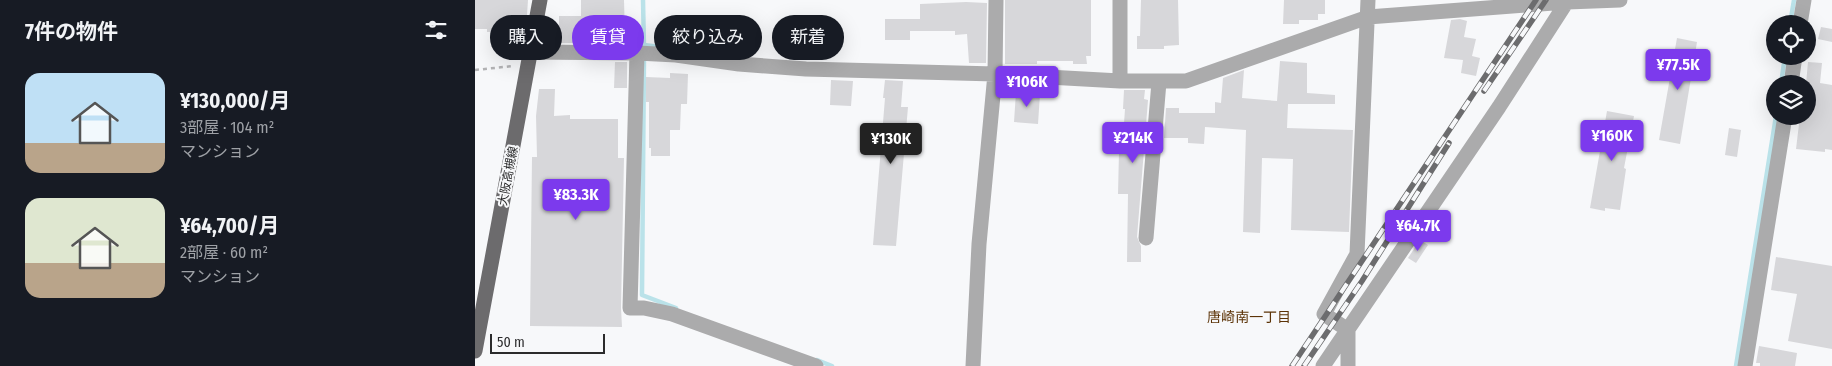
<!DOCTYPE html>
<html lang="ja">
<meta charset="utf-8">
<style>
body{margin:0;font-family:"Fira Sans Condensed","Noto Sans JP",sans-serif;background:#20242c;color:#f1f3f6;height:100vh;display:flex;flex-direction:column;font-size:19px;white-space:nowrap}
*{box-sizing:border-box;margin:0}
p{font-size:16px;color:#9ea1a6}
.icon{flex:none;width:28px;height:28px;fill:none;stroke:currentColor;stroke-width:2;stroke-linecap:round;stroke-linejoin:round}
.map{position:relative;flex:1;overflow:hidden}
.panel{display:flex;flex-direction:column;background:#171b24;width:475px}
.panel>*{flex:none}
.guide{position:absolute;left:15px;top:15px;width:475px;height:45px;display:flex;gap:10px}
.buttons{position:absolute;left:1291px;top:15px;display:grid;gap:10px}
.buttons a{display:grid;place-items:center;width:50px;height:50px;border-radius:50%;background:#171b24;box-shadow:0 5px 20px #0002;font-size:25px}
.scale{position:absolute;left:15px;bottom:12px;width:115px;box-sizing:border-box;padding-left:5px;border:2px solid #2b2b2c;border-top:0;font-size:14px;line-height:18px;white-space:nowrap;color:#2b2b2c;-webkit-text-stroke:4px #f7f8fa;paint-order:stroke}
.price{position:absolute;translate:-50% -42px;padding:0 11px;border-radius:5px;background:#7c3aed;color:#fff;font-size:16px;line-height:32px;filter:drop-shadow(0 1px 2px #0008)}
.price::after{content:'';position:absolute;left:50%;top:30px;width:15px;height:11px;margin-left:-8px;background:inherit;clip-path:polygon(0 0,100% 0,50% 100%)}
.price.current{background:#222;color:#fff}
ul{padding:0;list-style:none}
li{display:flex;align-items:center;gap:15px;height:125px;padding:0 25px}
li span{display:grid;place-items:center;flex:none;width:140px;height:100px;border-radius:15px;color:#555}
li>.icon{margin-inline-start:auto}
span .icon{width:60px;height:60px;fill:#fffc;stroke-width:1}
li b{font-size:21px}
h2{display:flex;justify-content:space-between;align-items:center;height:60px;padding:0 25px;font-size:21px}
.chip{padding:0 18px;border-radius:22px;background:#171b24;box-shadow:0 5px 20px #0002;font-size:18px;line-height:45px}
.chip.current{background:#7c3aed;color:#fff}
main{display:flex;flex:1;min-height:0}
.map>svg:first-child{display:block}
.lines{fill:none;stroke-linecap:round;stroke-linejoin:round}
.stream{stroke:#bae2e9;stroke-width:4.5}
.building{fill:#d7d7da}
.path{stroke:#b3b3b5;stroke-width:2.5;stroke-dasharray:4 4;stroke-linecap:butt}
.minor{stroke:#ababac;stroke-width:15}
.major{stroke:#6c6b6d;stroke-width:15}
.rail-casing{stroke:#6c6c6e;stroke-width:5.5}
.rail{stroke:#f7f8fa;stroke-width:4;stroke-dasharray:11;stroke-linecap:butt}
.labels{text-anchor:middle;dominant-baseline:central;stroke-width:4;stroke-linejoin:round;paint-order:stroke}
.street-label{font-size:12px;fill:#2b2b2c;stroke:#f7f8fa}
.neighbourhood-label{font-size:14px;fill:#5c3307;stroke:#f7f8fa}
</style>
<main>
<section class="panel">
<h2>7件の物件<svg class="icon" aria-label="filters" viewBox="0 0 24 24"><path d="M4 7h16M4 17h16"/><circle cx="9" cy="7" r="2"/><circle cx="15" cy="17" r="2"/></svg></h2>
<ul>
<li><span style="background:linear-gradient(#bfe0f5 70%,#b9a48a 0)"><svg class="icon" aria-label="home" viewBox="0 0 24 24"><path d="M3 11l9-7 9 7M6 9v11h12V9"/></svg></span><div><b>¥130,000/月</b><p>3部屋 · 104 m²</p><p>マンション</p></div></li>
<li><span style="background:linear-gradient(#dfe7d0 65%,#b9a48a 0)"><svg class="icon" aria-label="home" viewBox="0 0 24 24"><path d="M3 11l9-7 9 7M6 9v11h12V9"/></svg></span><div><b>¥64,700/月</b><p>2部屋 · 60 m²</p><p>マンション</p></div></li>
</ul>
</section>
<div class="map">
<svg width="1357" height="366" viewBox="0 0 1357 366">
<rect width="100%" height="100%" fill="#f7f8fa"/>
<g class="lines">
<path class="stream" d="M 168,0 L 169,47
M 1315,24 L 1319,0
M 169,45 L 185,47
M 169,57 L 167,295 L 201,308
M 1306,84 L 1310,56
M 342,360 L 357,366
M 1261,366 L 1301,116"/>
</g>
<path class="building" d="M 0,0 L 53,0 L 52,15 L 43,15 L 43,31 L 12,32 L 12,29 L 0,29 Z
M 106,0 L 149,0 L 150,36 L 104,36 L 104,43 L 74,43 L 74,31 L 84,31 L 84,16 L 106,16 Z
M 530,0 L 616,0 L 616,56 L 611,56 L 612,64 L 598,64 L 598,61 L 562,61 L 562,64 L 530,64 Z
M 666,0 L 703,0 L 704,45 L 689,46 L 689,49 L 662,49 L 662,36 L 665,36 Z
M 809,0 L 850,0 L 850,14 L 843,14 L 843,20 L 824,20 L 824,24 L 808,24 Z
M 491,2 L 512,3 L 511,63 L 494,63 L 492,34 L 480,35 L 480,31 L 435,31 L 435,40 L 410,40 L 410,19 L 445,19 L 445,4 Z
M 985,19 L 992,21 L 989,37 L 1001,39 L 997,56 L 1005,58 L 1001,76 L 986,73 L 988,60 L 969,58 L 976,20 Z
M 1346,27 L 1357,29 L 1357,42 L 1343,39 Z
M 1202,38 L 1222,42 L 1205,144 L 1184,140 Z
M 805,61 L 832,63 L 832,93 L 860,95 L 860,104 L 813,104 L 812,128 L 878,130 L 874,232 L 816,230 L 818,159 L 787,158 L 785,233 L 768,232 L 771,130 L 730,127 L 729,144 L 713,143 L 713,138 L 689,138 L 691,108 L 704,108 L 704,113 L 740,113 L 740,102 L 746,103 L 748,78 L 769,70 L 767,98 L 802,101 Z
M 140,62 L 152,62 L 152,88 L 139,88 Z
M 1333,62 L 1347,63 L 1345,83 L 1357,85 L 1357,150 L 1350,149 L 1350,152 L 1321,149 L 1325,116 L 1332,116 L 1332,84 L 1331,84 Z
M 195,73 L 213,74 L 212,104 L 206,104 L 205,130 L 195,130 L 195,156 L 176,156 L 176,148 L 174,148 L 174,102 L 171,102 L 171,77 L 195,78 Z
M 356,80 L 378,81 L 376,106 L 355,105 Z
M 410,80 L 428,81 L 426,107 L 433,107 L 421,246 L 398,245 L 410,98 L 408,98 Z
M 64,89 L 80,89 L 79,116 L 95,115 L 95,119 L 143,119 L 143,158 L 149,158 L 146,308 L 147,327 L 55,326 L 57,157 L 62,157 L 61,116 Z
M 649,90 L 670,90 L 669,99 L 673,100 L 662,237 L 666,246 L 666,262 L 652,262 L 653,194 L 643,194 L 644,152 L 647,152 L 650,109 L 648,109 Z
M 541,92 L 565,94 L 563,124 L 539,122 Z
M 1132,111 L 1159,116 L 1149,168 L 1151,169 L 1145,210 L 1130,208 L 1130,211 L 1115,208 Z
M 1254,128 L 1266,130 L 1262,157 L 1250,155 Z
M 945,240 L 953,245 L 941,263 L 933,258 Z
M 1301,257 L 1357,266 L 1357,349 L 1313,341 L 1322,294 L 1296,290 Z
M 1284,346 L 1322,353 L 1320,366 L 1285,366 L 1285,363 L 1281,363 Z"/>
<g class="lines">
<path class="path" d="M 0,70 L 38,66"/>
<path class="minor" d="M 1325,24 L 1329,0
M 55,52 L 162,53 L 155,308 L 169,308 L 197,314 L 341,366
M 162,53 L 201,55 L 264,64 L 331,69 L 520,74 L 645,81 L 711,81 L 893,17 L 1092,2 L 1145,0
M 645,81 L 645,0
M 1316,84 L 1320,56
M 671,238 L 684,82
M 498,366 L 504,244 L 520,74 L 521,0
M 848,366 L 1024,107 L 1093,0
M 873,366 L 873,330 L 849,314 L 882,254 L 893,0
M 1270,366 L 1310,116"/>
<path class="major" d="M 0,351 L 65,0"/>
<g class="rail-casing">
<path id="rail" d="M 1009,91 L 1071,0
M 817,366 L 1061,0
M 829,366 L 887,281 L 974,143"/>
</g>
<use href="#rail" class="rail"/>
</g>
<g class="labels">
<g class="street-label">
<text transform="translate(33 176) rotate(-79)">大阪高槻線</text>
</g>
<g class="neighbourhood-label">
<text x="774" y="317">唐崎南一丁目</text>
</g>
</g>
</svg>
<div class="buttons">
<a><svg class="icon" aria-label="locate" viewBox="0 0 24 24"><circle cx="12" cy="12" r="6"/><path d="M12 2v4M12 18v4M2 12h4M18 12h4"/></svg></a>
<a><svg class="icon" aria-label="layers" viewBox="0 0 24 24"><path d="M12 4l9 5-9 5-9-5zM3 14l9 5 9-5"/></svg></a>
</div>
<div class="scale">50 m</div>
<b class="price" style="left:1203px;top:91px">¥77.5K</b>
<b class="price" style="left:552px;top:108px">¥106K</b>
<b class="price" style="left:1137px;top:162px">¥160K</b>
<b class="price" style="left:658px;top:164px">¥214K</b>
<b class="price current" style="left:416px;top:165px">¥130K</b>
<b class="price" style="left:101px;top:221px">¥83.3K</b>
<b class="price" style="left:943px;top:252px">¥64.7K</b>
<div class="guide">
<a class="chip">購入</a>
<a class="chip current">賃貸</a>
<a class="chip">絞り込み</a>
<a class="chip">新着</a>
</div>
</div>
</main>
